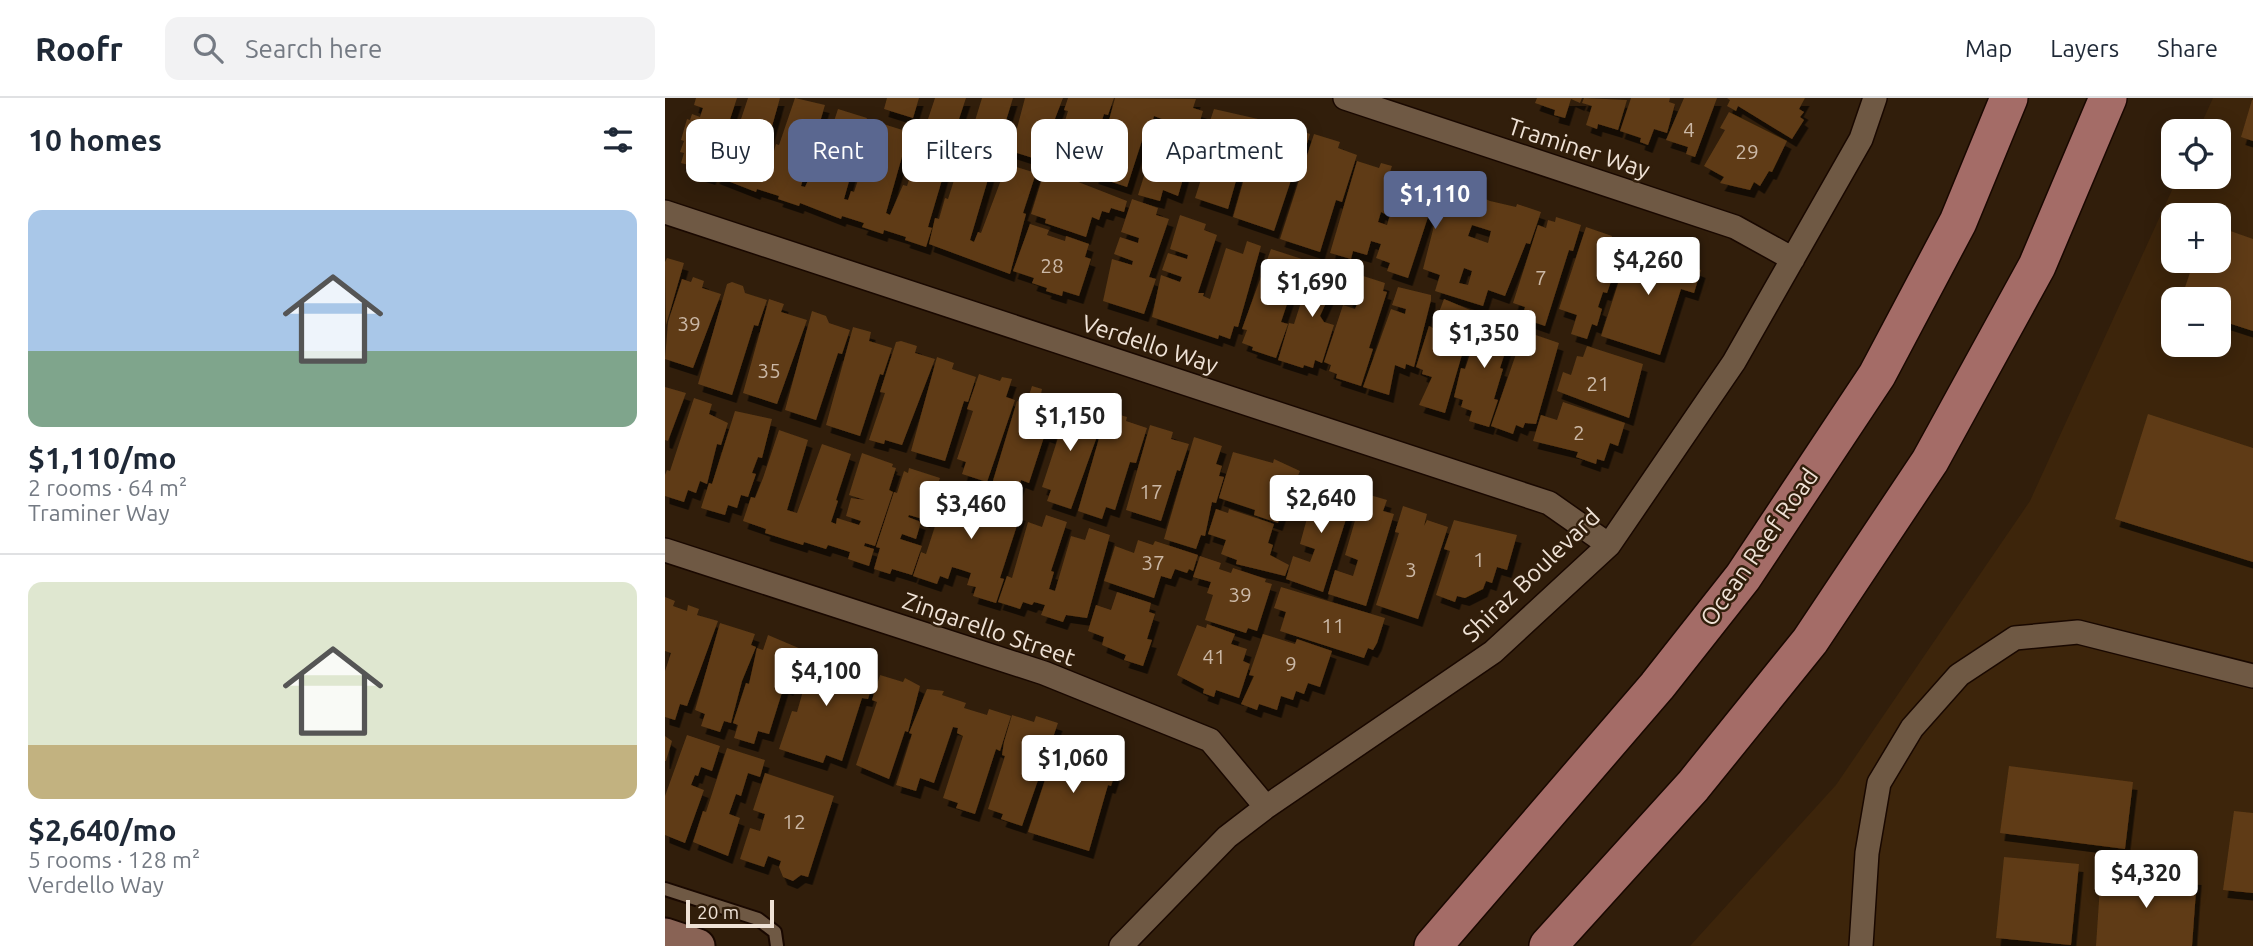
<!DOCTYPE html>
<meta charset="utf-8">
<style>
body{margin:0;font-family:Ubuntu,sans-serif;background:#f2f2f3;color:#1f2937;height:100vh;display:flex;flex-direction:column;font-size:26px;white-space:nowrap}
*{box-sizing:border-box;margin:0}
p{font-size:23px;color:#747a83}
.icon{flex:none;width:38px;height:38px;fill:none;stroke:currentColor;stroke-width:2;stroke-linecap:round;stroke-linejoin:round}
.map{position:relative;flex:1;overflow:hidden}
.panel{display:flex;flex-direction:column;background:#fff;width:665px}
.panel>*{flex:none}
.top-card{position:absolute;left:21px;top:21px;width:665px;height:63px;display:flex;gap:14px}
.tools{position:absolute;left:1496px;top:21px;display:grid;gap:14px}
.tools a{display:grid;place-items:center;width:70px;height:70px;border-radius:14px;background:#fff;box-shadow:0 4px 18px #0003;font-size:35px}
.scale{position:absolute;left:21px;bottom:18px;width:88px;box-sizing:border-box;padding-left:7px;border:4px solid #efe2d6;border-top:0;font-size:19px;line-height:24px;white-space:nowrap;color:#efe2d6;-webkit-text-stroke:5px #311e0b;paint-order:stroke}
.price{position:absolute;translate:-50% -60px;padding:0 16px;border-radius:7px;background:#fff;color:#222;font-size:23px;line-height:46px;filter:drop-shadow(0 2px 4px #0008)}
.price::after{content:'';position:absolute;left:50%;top:42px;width:21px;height:16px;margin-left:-10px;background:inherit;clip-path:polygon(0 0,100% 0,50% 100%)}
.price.selected{background:#5a6790;color:#fff}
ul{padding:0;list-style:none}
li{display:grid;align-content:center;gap:14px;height:371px;padding:0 28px}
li+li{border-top:2px solid #e0e1e3}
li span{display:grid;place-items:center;height:217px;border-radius:14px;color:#555}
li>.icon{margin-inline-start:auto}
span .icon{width:126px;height:126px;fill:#fffc;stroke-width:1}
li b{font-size:30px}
h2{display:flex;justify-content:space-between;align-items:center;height:84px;padding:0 28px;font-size:30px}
.tag{padding:0 24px;border-radius:14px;background:#fff;box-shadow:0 4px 18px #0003;font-size:24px;line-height:63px}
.tag.selected{background:#5a6790;color:#fff}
header{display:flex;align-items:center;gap:42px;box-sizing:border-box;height:98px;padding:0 35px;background:#fff;border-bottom:2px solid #e0e1e3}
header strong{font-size:33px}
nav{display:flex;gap:38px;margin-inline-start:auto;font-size:24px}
.search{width:490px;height:63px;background:#f2f2f3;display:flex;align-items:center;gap:18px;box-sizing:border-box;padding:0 24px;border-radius:14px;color:#747a83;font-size:26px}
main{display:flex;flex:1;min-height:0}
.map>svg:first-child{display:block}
.built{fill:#3d250b;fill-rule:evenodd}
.building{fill:#5e3b16;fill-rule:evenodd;filter:url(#shadow)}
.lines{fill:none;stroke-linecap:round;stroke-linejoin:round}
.lane-casing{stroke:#190800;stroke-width:16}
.street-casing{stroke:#190800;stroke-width:26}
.secondary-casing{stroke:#190800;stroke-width:37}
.primary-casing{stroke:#190800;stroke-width:40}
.lane{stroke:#6f5944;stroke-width:12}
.street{stroke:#6f5944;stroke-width:23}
.secondary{stroke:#896355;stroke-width:33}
.primary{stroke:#a46c67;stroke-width:37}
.labels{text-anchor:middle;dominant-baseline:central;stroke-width:5;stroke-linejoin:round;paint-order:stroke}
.number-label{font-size:21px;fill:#cbb8a6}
.street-label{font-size:24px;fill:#efe2d6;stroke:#311e0b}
</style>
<header>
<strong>Roofr</strong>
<div class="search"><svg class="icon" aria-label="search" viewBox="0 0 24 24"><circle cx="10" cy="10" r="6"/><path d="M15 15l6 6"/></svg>Search here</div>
<nav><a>Map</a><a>Layers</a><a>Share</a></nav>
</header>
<main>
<section class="panel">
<h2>10 homes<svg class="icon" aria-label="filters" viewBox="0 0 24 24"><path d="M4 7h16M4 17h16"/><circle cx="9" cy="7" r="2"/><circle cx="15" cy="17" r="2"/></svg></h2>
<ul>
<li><span style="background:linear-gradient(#a9c7e8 65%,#7fa58c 0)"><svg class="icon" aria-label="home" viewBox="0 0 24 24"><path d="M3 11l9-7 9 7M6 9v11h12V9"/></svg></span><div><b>$1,110/mo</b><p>2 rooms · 64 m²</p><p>Traminer Way</p></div></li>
<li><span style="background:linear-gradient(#dfe7d0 75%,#c2b280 0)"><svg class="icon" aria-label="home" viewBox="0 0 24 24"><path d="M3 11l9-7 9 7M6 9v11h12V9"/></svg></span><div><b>$2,640/mo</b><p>5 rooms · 128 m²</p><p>Verdello Way</p></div></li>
</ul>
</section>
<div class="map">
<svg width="1588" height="848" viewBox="0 0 1588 848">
<defs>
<filter id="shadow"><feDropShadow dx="4.5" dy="8" stdDeviation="0" flood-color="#0009"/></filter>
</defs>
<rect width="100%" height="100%" fill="#311e0b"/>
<path class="built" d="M 1548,0 L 1588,0 L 1588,848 L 1025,848 L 1171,687 L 1365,403 L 1513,79 L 1554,79 L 1554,33 L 1533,33 ZM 1508,117 L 1554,117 L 1554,163 L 1508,163 ZM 1508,201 L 1554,201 L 1554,247 L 1508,247 Z"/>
<path class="building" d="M 31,0 L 72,0 L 46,79 L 26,73 L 27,68 L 16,65 L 19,55 L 15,54 L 19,43 L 16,42 L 22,21 L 25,22 L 27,16 L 35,19 L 38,10 L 29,7 Z
M 83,0 L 115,0 L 94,74 L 98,75 L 101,65 L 105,67 L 111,46 L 114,47 L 130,0 L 160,7 L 136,88 L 140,89 L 154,59 L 157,60 L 173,11 L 202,20 L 179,101 L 183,102 L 186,93 L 189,94 L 196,73 L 199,74 L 215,25 L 244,34 L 221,115 L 225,117 L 238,87 L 242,88 L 258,38 L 287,48 L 263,129 L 267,130 L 261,149 L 240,142 L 241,139 L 219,132 L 218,136 L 197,129 L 199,125 L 177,118 L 176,121 L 135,105 L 134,108 L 113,101 L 114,98 L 92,91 L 91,94 L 50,78 L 59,52 L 62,53 L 69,32 L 72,33 Z
M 222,0 L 254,0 L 248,20 L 219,11 Z
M 270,0 L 301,0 L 290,33 L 262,24 Z
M 317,0 L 348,0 L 333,48 L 305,39 Z
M 360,0 L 398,0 L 374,62 L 346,53 Z
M 403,0 L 449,0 L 443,17 L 439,16 L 420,76 L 387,65 L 403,13 L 399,12 Z
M 450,0 L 531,1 L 528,10 L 538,13 L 513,98 L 498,92 L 495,103 L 473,97 L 497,21 L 489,18 L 485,31 L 481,30 L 462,89 L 429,78 Z
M 872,0 L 917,0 L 915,5 L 906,1 L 900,20 L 889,17 L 890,12 L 870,5 Z
M 919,0 L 962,2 L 953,32 L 933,26 L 932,31 L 921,27 L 927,8 L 917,5 Z
M 966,0 L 1005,0 L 1004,4 L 1010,6 L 1002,35 L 989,31 L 983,47 L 975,44 L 976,40 L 955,33 Z
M 1019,0 L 1052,0 L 1030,59 L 1021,56 L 1023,49 L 1001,42 Z
M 1062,0 L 1140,0 L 1134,11 L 1139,14 L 1135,19 L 1139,22 L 1127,41 L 1073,8 L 1071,13 L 1062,8 L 1065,2 Z
M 1587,2 L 1588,2 L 1588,43 L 1576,39 Z
M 549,11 L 593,21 L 583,52 L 580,51 L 563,111 L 530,100 L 548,44 L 539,41 Z
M 1064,14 L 1122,43 L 1107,74 L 1104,73 L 1095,88 L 1089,84 L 1085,92 L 1055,85 L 1059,79 L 1039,68 L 1060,32 L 1055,30 Z
M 595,25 L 621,33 L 622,28 L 645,36 L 634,71 L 630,70 L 609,133 L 568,119 Z
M 649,36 L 675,44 L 673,50 L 692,57 L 677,104 L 671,102 L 655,154 L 615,141 Z
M 299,51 L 329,61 L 305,142 L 309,144 L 313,134 L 316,135 L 342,66 L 371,75 L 358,115 L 361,116 L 345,176 L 264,146 L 270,120 L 274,121 L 280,100 L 283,101 Z
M 692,63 L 714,70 L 716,65 L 727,68 L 724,77 L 732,79 L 720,116 L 716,114 L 713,124 L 722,127 L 725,117 L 721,116 L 733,80 L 741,82 L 744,74 L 754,77 L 752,82 L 776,90 L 779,82 L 803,90 L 802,93 L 825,103 L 851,109 L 852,106 L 876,114 L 865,146 L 861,145 L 840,198 L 823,192 L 818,208 L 770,193 L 775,177 L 758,171 L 772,116 L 767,115 L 764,116 L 743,180 L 722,173 L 725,165 L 711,160 L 716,146 L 706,143 L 702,157 L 688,153 L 686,161 L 665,155 ZM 807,127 L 826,133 L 823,145 L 803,138 ZM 799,170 L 807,173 L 803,187 L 794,185 Z
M 380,71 L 462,103 L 459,114 L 446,110 L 444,115 L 437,113 L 434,122 L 427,119 L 421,139 L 380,125 L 381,121 L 366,116 Z
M 467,101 L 493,110 L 491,117 L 504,121 L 484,179 L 491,181 L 479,216 L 438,203 L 447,161 L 467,167 L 468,163 L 449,156 L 455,139 L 473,145 L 474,140 L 456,134 Z
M 515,117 L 541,126 L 539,132 L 552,137 L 533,195 L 539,195 L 538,198 L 545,201 L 561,150 L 578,156 L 582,143 L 596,148 L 573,229 L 569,228 L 565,241 L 554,237 L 553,241 L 487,219 L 496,177 L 515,184 L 517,179 L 497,172 L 503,155 L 522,161 L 523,157 L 505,151 Z
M 891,119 L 916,127 L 908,153 L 904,152 L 880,228 L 857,220 L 860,209 L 848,205 L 873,127 L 881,130 L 883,122 L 890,124 Z
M 365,126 L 384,132 L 382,137 L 400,143 L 401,138 L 424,146 L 420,159 L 426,161 L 414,198 L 398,193 L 397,198 L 381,193 L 382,190 L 367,185 L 369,180 L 348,173 Z
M 921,129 L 947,138 L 944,147 L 951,150 L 945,167 L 951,169 L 942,195 L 938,194 L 933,209 L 937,211 L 932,228 L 927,226 L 922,241 L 906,236 L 912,217 L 894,211 Z
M 1554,129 L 1588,141 L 1588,233 L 1554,222 L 1554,201 L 1516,201 L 1529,163 L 1554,163 Z
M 975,142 L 996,149 L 1003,153 L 1001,158 L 1036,172 L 1029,195 L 1016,191 L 995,257 L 936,238 L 962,158 L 967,149 L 972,150 Z
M 606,151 L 637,161 L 616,224 L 623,226 L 611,260 L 587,252 L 588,249 L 577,245 L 582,232 L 577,231 Z
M 2,160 L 19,165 L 1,227 L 0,164 Z
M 653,164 L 682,173 L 674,199 L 665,196 L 655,218 L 659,224 L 669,227 L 657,265 L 650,262 L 648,270 L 639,267 L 638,270 L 613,262 L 624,225 L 629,226 L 647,170 L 651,172 Z
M 692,176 L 720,185 L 718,193 L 722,194 L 704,250 L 708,251 L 696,288 L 671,280 L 672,276 L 664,273 L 666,267 L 659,264 L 678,207 L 690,211 L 693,204 L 683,201 Z
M 28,179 L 39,183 L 37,190 L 56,196 L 28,270 L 0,261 L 3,224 L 17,181 L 26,184 Z
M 67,184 L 78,188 L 80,195 L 102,202 L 93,228 L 89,227 L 67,297 L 33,286 L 62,186 Z
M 733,189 L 766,197 L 766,202 L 749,269 L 741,266 L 740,271 L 730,267 L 724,297 L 698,289 L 726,211 L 740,216 L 741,211 L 727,207 Z
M 104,201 L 119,206 L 116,214 L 142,222 L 112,306 L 78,295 Z
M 779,201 L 810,214 L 804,232 L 790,227 L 789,231 L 803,236 L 780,315 L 754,307 L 767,279 L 757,276 L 758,272 L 751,269 L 764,228 L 768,230 Z
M 147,213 L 161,218 L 164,225 L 185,232 L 177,256 L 173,255 L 151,322 L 120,312 Z
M 818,217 L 849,227 L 835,270 L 838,271 L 829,301 L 833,302 L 824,329 L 804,323 L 807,313 L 796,309 L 798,302 L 789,299 L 796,270 L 800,271 Z
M 188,229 L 206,234 L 204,243 L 227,250 L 218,277 L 215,276 L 195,338 L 161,327 Z
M 859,233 L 894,245 L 871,326 L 860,325 L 858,330 L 851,327 L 848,336 L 826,328 Z
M 236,243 L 252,248 L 250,255 L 270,261 L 237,347 L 220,342 L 219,346 L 204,342 L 220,295 L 215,294 L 231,244 Z
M 922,248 L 978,266 L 964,320 L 892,293 L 898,274 L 906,277 L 912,258 L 918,259 Z
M 272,259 L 289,265 L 287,271 L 311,279 L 303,304 L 299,303 L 280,363 L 246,353 Z
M 314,276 L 335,283 L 337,279 L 347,281 L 341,299 L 350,302 L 322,384 L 297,376 L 301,364 L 292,361 L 308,313 L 302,311 Z
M 367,288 L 377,291 L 376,296 L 397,302 L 386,338 L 380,336 L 364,385 L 356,382 L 352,394 L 327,386 L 352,303 L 361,306 Z
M 0,289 L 21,295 L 3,343 L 0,342 Z
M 29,300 L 47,306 L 44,316 L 63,325 L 56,347 L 52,346 L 42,386 L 35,383 L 31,395 L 23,392 L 19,404 L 0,398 L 0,377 L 2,372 L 5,373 Z
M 398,303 L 420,310 L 421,306 L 431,309 L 426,327 L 435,330 L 406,411 L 382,403 L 386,392 L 377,389 L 393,340 L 387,338 Z
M 898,304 L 960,325 L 953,348 L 945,345 L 939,363 L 932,361 L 931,366 L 911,359 L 913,354 L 868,343 L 876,317 L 892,322 Z
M 70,313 L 107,321 L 97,360 L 93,359 L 87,375 L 91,376 L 83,399 L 76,397 L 72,410 L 63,407 L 60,417 L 36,410 L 44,385 L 47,386 Z
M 452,316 L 462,319 L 461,323 L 482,330 L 471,365 L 465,364 L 450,412 L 441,409 L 437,421 L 413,413 L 437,330 L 446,333 Z
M 1483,316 L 1588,350 L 1588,464 L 1450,421 Z
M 485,327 L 508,334 L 506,341 L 524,346 L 515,373 L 512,372 L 496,423 L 461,412 Z
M 114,332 L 143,342 L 122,412 L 132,415 L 157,346 L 186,356 L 171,402 L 173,403 L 166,424 L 171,426 L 172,420 L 194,427 L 196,423 L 181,418 L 186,400 L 200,402 L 184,397 L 197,355 L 228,366 L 227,369 L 231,370 L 224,392 L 228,394 L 210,448 L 200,445 L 199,448 L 209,451 L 204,468 L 183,461 L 185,454 L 163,447 L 161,451 L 139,444 L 138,447 L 100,435 L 101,431 L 78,423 L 86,399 L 90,400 L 98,380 Z
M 529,339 L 557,348 L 551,366 L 557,368 L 554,378 L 559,379 L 551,405 L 547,404 L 540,438 L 536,437 L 531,451 L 499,441 Z
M 568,354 L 608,365 L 609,361 L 635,373 L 625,396 L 627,397 L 623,411 L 618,410 L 613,425 L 589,417 L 590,412 L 554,400 Z
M 244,370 L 275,380 L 261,422 L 244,417 L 243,419 L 256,424 L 251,441 L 237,436 L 235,441 L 257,448 L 247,477 L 227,471 L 225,476 L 209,471 L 215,450 L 211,449 L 229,394 L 232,395 L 239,373 L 243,375 Z
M 653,380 L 679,388 L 676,398 L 687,402 L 658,494 L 621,481 L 628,458 L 645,464 L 650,451 L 635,446 Z
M 303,386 L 320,391 L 313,412 L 318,414 L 325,393 L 342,399 L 339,409 L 356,415 L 335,480 L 339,481 L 331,505 L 308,498 L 311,489 L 302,487 L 306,475 L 297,472 L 287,469 L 283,481 L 275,478 L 272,486 L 248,478 L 256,454 L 261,456 L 282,391 L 299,396 Z
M 698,395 L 722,402 L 718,413 L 729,416 L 701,508 L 663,496 L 670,472 L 688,478 L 693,462 L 680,457 Z
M 738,408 L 762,416 L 759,428 L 762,422 L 783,429 L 753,521 L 711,507 L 734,435 L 730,434 Z
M 551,411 L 563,415 L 564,411 L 609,426 L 603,445 L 608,447 L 605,457 L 624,467 L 620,478 L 571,466 L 572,462 L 556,456 L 561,442 L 543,436 Z
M 381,417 L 402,424 L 386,473 L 389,474 L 384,491 L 390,493 L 406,438 L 420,442 L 424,430 L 445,437 L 422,520 L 401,517 L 398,524 L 376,517 L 380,507 L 369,504 L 367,507 L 358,504 L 355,511 L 333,504 L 342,478 L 347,480 L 363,424 L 377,429 Z
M 789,422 L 852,437 L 842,472 L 832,469 L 827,485 L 821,483 L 818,491 L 800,500 L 792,498 L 790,504 L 771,497 L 785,453 L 779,451 Z
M 473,442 L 488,447 L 490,443 L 533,457 L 528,473 L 524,471 L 522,475 L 510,471 L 506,481 L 496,478 L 489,500 L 439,483 L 450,448 L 469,455 Z
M 535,458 L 556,465 L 554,471 L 566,475 L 568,470 L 601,481 L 600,484 L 607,486 L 592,533 L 583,530 L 581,535 L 540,522 L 548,497 L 542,495 L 546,484 L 528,479 Z
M 616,489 L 720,520 L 712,545 L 708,552 L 703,550 L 699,560 L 615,533 L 621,514 L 609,510 Z
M 452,494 L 486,505 L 484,514 L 490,516 L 482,541 L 487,542 L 478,568 L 459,562 L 461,557 L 437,547 L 439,539 L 423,533 L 431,507 L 446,512 Z
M 0,499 L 10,503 L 8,508 L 22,513 L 23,507 L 34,511 L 32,517 L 53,523 L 22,608 L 15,606 L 10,622 L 0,619 L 0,573 L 6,555 L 0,553 Z
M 55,525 L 90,536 L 86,547 L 91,549 L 77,583 L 66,625 L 59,623 L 55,634 L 36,628 L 40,616 L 30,612 Z
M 542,526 L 570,536 L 566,546 L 582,551 L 578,563 L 585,566 L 574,600 L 551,592 L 549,599 L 538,595 L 539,591 L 512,577 L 532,527 L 541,530 Z
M 598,536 L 630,546 L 632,541 L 667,553 L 655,589 L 643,585 L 639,596 L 631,593 L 628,602 L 616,598 L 612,612 L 594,606 L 592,612 L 576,606 L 589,578 L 584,577 Z
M 103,537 L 136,551 L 124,590 L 119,588 L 104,636 L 93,633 L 89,646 L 69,640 L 73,627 L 68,625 L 81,585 L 84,586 L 92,550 L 98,552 Z
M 145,551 L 211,575 L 203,601 L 197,600 L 177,663 L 161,657 L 158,665 L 114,651 L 127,613 L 132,614 L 138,593 L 132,591 Z
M 215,577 L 238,584 L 240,580 L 255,588 L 243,634 L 240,633 L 224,681 L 191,667 L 212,604 L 207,602 Z
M 262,591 L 279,593 L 277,597 L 301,605 L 299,610 L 322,617 L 324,611 L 346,618 L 335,653 L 331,651 L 310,716 L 291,710 L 293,705 L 278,700 L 298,638 L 292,635 L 293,630 L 288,629 L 269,685 L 255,680 L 251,693 L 231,687 L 247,636 L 244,635 Z
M 347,617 L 369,624 L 371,618 L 393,625 L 357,728 L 336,721 L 338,716 L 323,711 L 340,658 L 337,657 L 339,644 Z
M 22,637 L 55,648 L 47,673 L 36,669 L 33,678 L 30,677 L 26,687 L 39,692 L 20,745 L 0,737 L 0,698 Z
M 0,638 L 7,643 L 1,663 L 0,663 Z
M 394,639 L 414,646 L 412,650 L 455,661 L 446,688 L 443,687 L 424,753 L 363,734 Z
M 62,650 L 100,662 L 95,679 L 83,675 L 76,698 L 71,696 L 64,716 L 75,720 L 63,758 L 28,744 L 38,713 L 41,714 Z
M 1344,668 L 1468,684 L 1460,751 L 1335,735 Z
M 100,675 L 169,698 L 143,779 L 136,777 L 128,783 L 118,779 L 114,769 L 116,763 L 103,758 L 99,769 L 75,761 L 85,730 L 95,733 L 100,716 L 88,712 Z
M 1569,713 L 1588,715 L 1588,795 L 1558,792 Z
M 1339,759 L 1414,766 L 1406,847 L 1331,840 Z
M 1436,773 L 1532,779 L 1527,848 L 1431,848 Z"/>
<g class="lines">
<g class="lane-casing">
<path id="lane" d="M 0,791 L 93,821 L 110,834 L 112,848"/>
</g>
<g class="street-casing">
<path id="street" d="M 680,0 L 1070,129 L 1128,161
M 0,114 L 884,405 L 944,447
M 0,452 L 379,575 L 545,642 L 601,709
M 456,848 L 562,739 L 601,709 L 828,554 L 944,447 L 1069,264 L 1196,41 L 1210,0
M 1196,848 L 1202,755 L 1214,685 L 1247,630 L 1294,577 L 1350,540 L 1413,534 L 1588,578"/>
</g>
<g class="secondary-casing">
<path id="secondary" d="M 0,837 L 33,848"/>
</g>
<g class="primary-casing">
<path id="primary" d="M 768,848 L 992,588 L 1078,479 L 1212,277 L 1293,124 L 1344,0
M 883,848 L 1028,688 L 1145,543 L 1265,363 L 1372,168 L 1443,0"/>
</g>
<use href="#lane" class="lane"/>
<use href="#street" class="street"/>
<use href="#secondary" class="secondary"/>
<use href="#primary" class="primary"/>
</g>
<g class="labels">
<g class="number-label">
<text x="1024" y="31">4</text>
<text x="1082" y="53">29</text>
<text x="387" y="167">28</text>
<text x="876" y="179">7</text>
<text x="24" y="225">39</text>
<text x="104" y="272">35</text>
<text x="933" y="285">21</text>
<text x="914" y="334">2</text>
<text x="486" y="393">17</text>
<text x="814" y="461">1</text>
<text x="488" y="464">37</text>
<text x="746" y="471">3</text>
<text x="575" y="496">39</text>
<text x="668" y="527">11</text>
<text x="549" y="558">41</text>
<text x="626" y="565">9</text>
<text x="129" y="723">12</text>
</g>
<g class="street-label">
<text transform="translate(914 50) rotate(18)">Traminer Way</text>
<text transform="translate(485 246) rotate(18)">Verdello Way</text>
<text transform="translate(1094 449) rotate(-55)">Ocean Reef Road</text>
<text transform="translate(866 477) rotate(-44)">Shiraz Boulevard</text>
<text transform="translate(324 531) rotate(19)">Zingarello Street</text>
</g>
</g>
</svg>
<div class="tools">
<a><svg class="icon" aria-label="locate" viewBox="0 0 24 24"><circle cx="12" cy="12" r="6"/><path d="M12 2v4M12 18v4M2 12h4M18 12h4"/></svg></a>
<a>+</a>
<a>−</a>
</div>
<div class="scale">20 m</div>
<b class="price selected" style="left:770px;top:133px">$1,110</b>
<b class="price" style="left:983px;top:199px">$4,260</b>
<b class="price" style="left:647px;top:221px">$1,690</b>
<b class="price" style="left:819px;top:272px">$1,350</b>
<b class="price" style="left:405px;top:355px">$1,150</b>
<b class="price" style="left:656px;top:437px">$2,640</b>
<b class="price" style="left:306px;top:443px">$3,460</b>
<b class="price" style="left:161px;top:610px">$4,100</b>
<b class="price" style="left:408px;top:697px">$1,060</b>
<b class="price" style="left:1481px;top:812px">$4,320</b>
<div class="top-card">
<a class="tag">Buy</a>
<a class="tag selected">Rent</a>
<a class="tag">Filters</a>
<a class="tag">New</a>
<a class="tag">Apartment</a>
</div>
</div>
</main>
